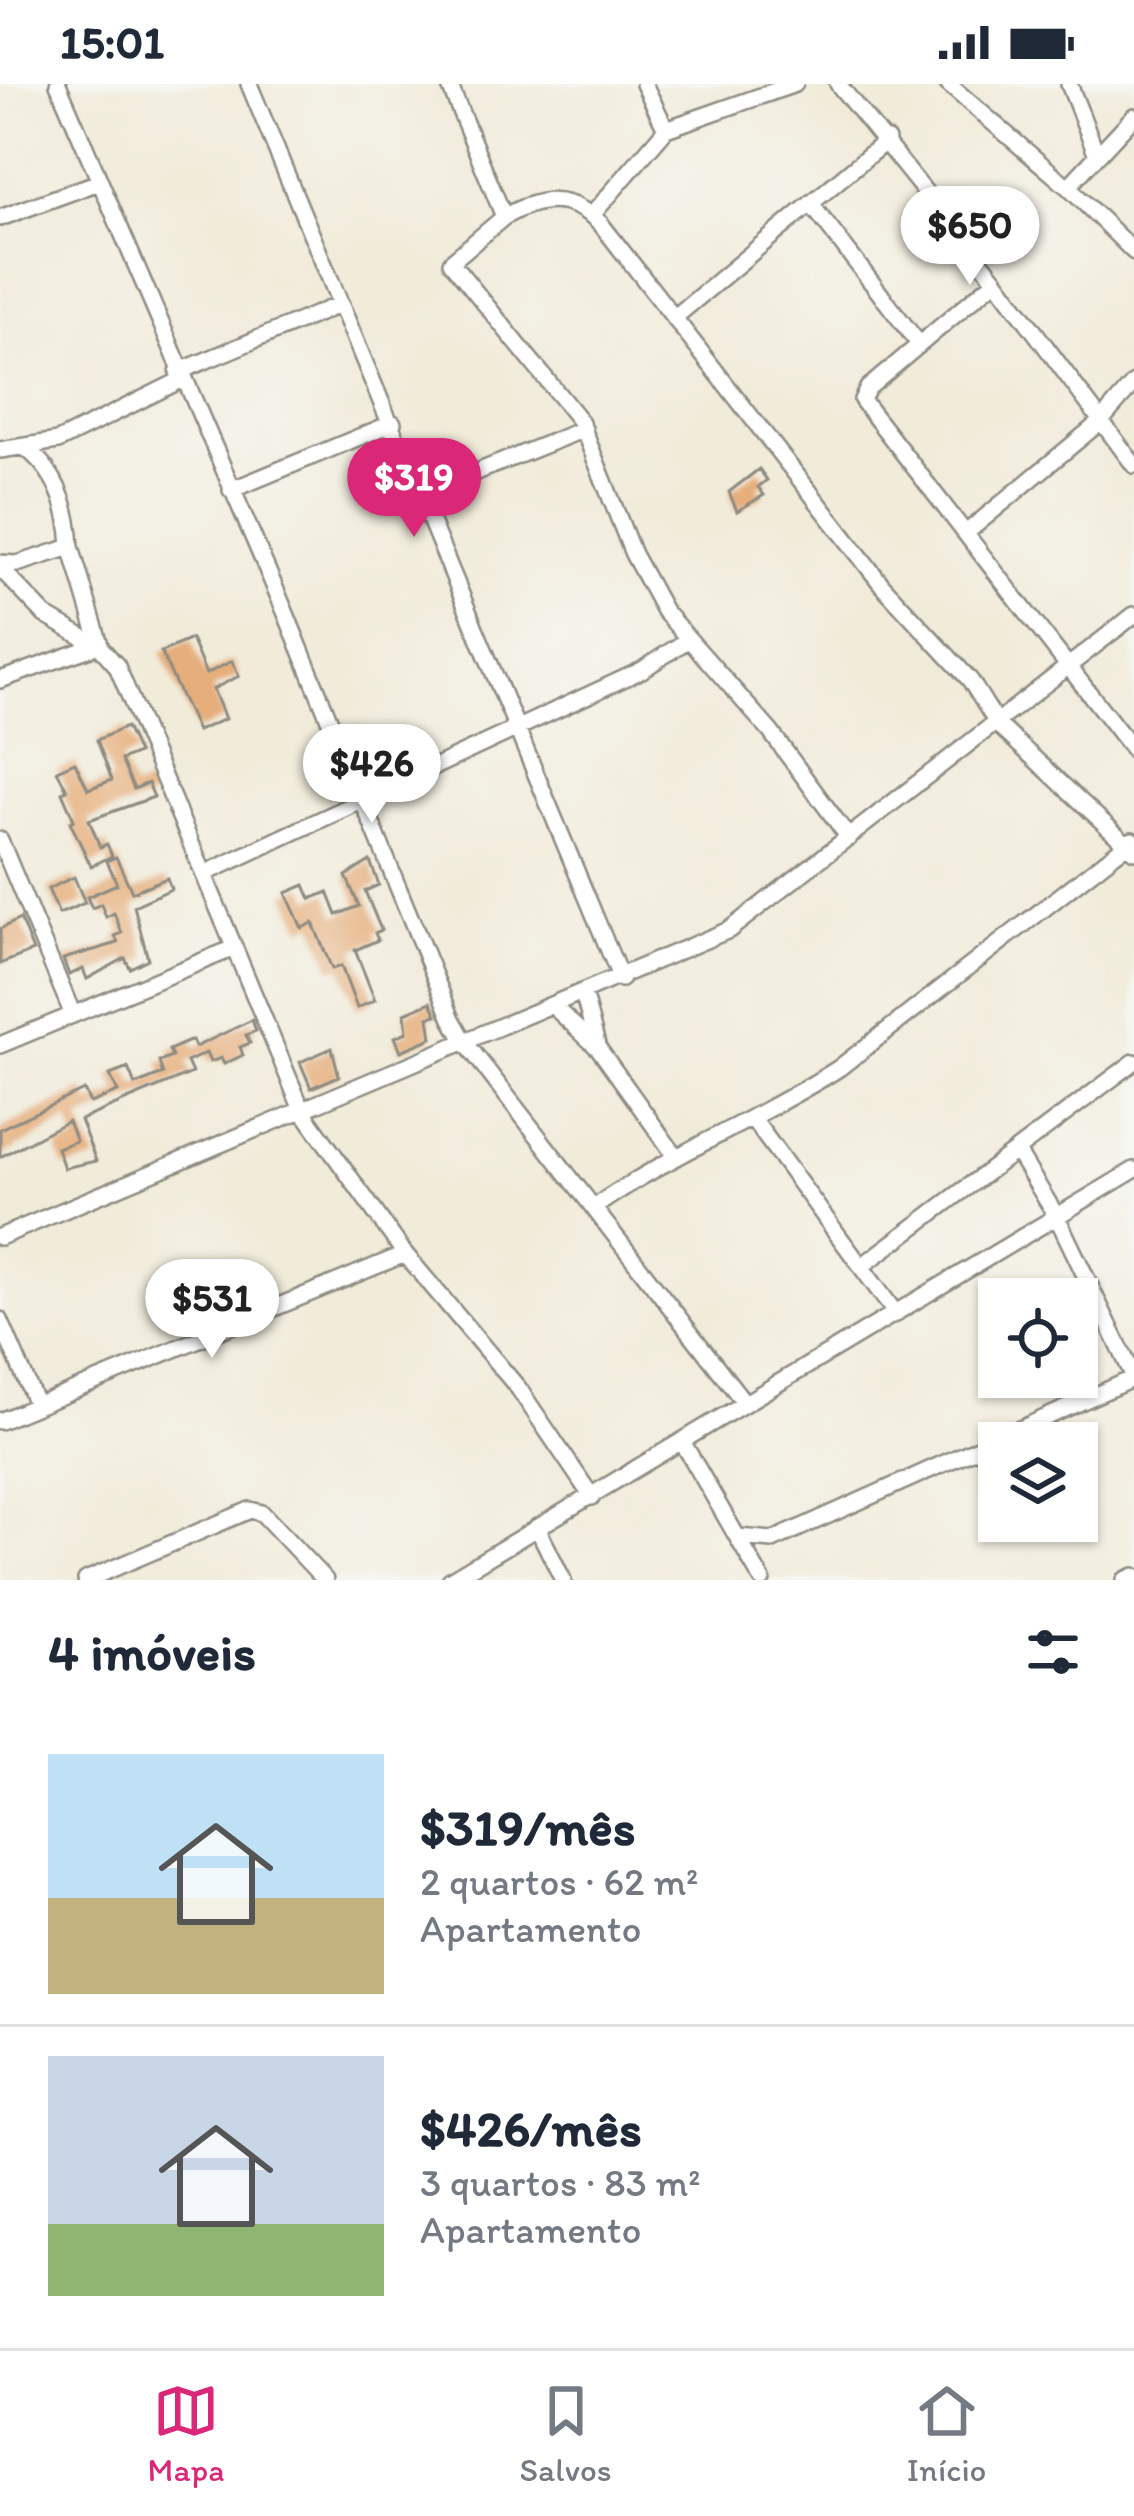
<!DOCTYPE html>
<html lang="pt">
<meta charset="utf-8">
<style>
body{margin:0;font-family:Itim,sans-serif;background:#f6f6f7;color:#1f2937;height:100vh;display:flex;flex-direction:column;font-size:45px;white-space:nowrap}
*{box-sizing:border-box;margin:0}
p{font-size:39px;color:#747a83}
.icon{flex:none;width:66px;height:66px;fill:none;stroke:currentColor;stroke-width:2;stroke-linecap:round;stroke-linejoin:round}
.map{position:relative;height:1496px;overflow:hidden}
.drawer{display:flex;flex-direction:column;background:#fff;flex:1}
.drawer>*{flex:none}
.controls{position:absolute;left:978px;top:1194px;display:grid;gap:24px}
.controls a{display:grid;place-items:center;width:120px;height:120px;border-radius:0px;background:#fff;box-shadow:0 3px 9px #0004;font-size:60px}
.price{position:absolute;translate:-50% -102px;padding:0 27px;border-radius:42px;background:#fff;color:#222;font-size:39px;line-height:78px;filter:drop-shadow(0 3px 6px #0008)}
.price::after{content:'';position:absolute;left:50%;top:72px;width:36px;height:27px;margin-left:-18px;background:inherit;clip-path:polygon(0 0,100% 0,50% 100%)}
.price.on{background:#db2777;color:#fff}
ul{padding:0;list-style:none}
li{display:flex;align-items:center;gap:36px;height:300px;padding:0 48px}
li+li{border-top:3px solid #e0e1e3}
li span{display:grid;place-items:center;flex:none;width:336px;height:240px;border-radius:0px;color:#555}
li>.icon{margin-inline-start:auto}
span .icon{width:144px;height:144px;fill:#fffc;stroke-width:1}
li b{font-size:51px}
h2{display:flex;justify-content:space-between;align-items:center;height:144px;padding:0 48px;font-size:51px}
.status{display:flex;justify-content:space-between;align-items:center;height:84px;padding:0 60px;background:#fff;direction:ltr}
.status svg{height:33px;fill:currentColor}
.menu{display:flex;justify-content:space-around;align-items:center;height:168px;border-top:3px solid #e0e1e3;background:#fff;font-size:33px;color:#747a83}
.menu a{display:grid;justify-items:center;gap:6px}
.menu .on{color:#db2777}
.map>svg:first-child{display:block}
.building{fill:#e6ae7a}
.lines{fill:none;stroke-linecap:round;stroke-linejoin:round}
.street-casing{stroke:#8e8b82;stroke-width:20}
.street{stroke:#fff;stroke-width:15}
</style>
<div class="status"><b>15:01</b><svg viewBox="0 0 49 12"><path d="M0 12V9h3v3zM5 12V6h3v6zM10 12V3h3v9zM15 12V0h3v12zM26 1h20v11H26zM47 4h2v5h-2z"/></svg></div>
<div class="map">
<svg width="1134" height="1496" viewBox="0 0 1134 1496">
<rect width="100%" height="100%" fill="#f6f6f2"/>
<filter id="ink" filterUnits="userSpaceOnUse"><feTurbulence type="fractalNoise" baseFrequency=".00833" numOctaves="2"/><feDisplacementMap in="SourceGraphic" scale="24" xChannelSelector="R" yChannelSelector="G"/><feConvolveMatrix kernelMatrix="1 2 1 2 8 2 1 2 1" color-interpolation-filters="sRGB"/></filter>
<filter id="wash" filterUnits="userSpaceOnUse"><feTurbulence type="fractalNoise" baseFrequency=".004" numOctaves="4" result="noise"/><feDisplacementMap in="SourceGraphic" scale="48" xChannelSelector="R" yChannelSelector="G"/><feGaussianBlur stdDeviation="2.7" result="paint"/><feColorMatrix in="noise" values="0 0 0 0 0 0 0 0 0 0 0 0 0 0 0 0 0 1.4 0 .05"/><feComposite in="paint" operator="in"/></filter>
<g filter="url(#wash)">
<rect width="100%" height="100%" fill="#f1ebd9"/>
<g id="blocks">
<path class="building" d="M 759,385 L 767,396 L 758,403 L 764,411 L 737,427 L 729,408 Z
M 191,555 L 206,590 L 232,577 L 239,592 L 213,605 L 225,635 L 197,647 L 161,568 Z
M 126,643 L 138,669 L 121,676 L 134,705 L 148,699 L 154,713 L 89,736 L 100,763 L 107,760 L 112,772 L 91,782 L 70,738 L 74,736 L 62,708 L 67,706 L 57,686 L 75,678 L 88,705 L 112,696 L 97,656 Z
M 116,773 L 132,808 L 167,794 L 171,805 L 134,822 L 148,875 L 130,884 L 125,874 L 87,895 L 83,885 L 69,891 L 63,875 L 118,859 L 115,852 L 122,849 L 114,829 L 106,833 L 101,820 L 92,824 L 87,813 L 117,800 L 107,777 Z
M 370,777 L 379,801 L 365,807 L 381,846 L 375,849 L 378,856 L 355,866 L 375,916 L 357,924 L 341,882 L 332,885 L 313,839 L 302,844 L 286,809 L 305,801 L 311,815 L 328,808 L 337,831 L 359,822 L 346,792 Z
M 74,793 L 85,819 L 59,830 L 48,805 Z
M 20,835 L 33,867 L 0,880 L 0,845 Z
M 431,918 L 437,931 L 429,933 L 432,954 L 401,967 L 395,953 L 407,948 L 405,929 Z
M 252,936 L 256,947 L 246,951 L 250,959 L 240,963 L 243,971 L 224,980 L 221,974 L 210,978 L 206,969 L 187,978 L 192,989 L 80,1036 L 96,1077 L 64,1084 L 57,1064 L 76,1057 L 68,1037 L 0,1073 L 0,1045 L 84,1006 L 90,1019 L 118,1008 L 110,991 L 128,984 L 135,1001 L 163,990 L 159,978 L 172,973 L 169,966 L 192,956 L 195,963 Z
M 332,964 L 339,992 L 311,1004 L 300,978 Z"/>
</g>
</g>
<g filter="url(#ink)">
<use href="#blocks" fill-opacity="0" stroke="#8e8b82" stroke-width="3"/>
<g class="lines">
<g class="street-casing">
<path id="street" d="M 58,0 L 284,525 L 452,935 L 465,958 L 744,1318
M 249,0 L 621,895
M 449,0 L 504,133 L 451,178 L 580,337 L 633,470 L 664,527 L 770,647 L 849,754
M 644,0 L 666,45 L 795,0
M 838,0 L 996,196 L 1134,381
M 948,0 L 1068,103 L 1134,168
M 1069,0 L 1097,71
M 1068,103 L 1134,32
M 811,120 L 919,260
M 592,131 L 666,45
M 504,133 C 540,112 570,110 601,140 L 883,502 L 970,596 L 998,641 L 1134,767
M 0,134 L 99,98
M 996,196 L 868,304 L 862,316 L 1134,667
M 675,233 L 887,56
M 178,288 L 341,220
M 0,366 L 58,357 L 181,296
M 231,406 L 393,339
M 422,410 L 584,345
M 966,449 L 1100,338 L 1134,299
M 71,463 L 101,564
M 0,479 L 17,480 L 71,463 C 69,423 56,386 24,363
M 3,480 L 3,487 L 45,531 L 101,564 L 117,582 L 302,1026 L 405,1170 L 519,1305 L 592,1413
M 0,596 L 96,562
M 0,756 L 73,931
M 204,790 L 642,586 L 689,555
M 583,909 L 598,964
M 553,922 L 599,965 L 674,1070
M 0,961 L 234,864
M 752,1034 L 896,1230
M 1018,1069 L 1057,1133 L 1134,1293
M 596,1122 C 673,1068 760,1035 839,984 L 1132,756
M 0,1153 L 729,846 L 1134,531
M 862,1182 L 1134,978
M 0,1236 L 37,1322
M 0,1337 L 405,1170
M 683,1359 L 762,1496
M 537,1443 L 563,1496
M 738,1453 L 773,1456 L 1134,1294
M 86,1496 L 250,1426 L 262,1429 L 325,1496
M 450,1496 L 1134,1086
M 1125,1496 L 1134,1492"/>
</g>
<use href="#street" class="street"/>
</g>
</g>
</svg>
<div class="controls">
<a><svg class="icon" aria-label="locate" viewBox="0 0 24 24"><circle cx="12" cy="12" r="6"/><path d="M12 2v4M12 18v4M2 12h4M18 12h4"/></svg></a>
<a><svg class="icon" aria-label="layers" viewBox="0 0 24 24"><path d="M12 4l9 5-9 5-9-5zM3 14l9 5 9-5"/></svg></a>
</div>
<b class="price" style="left:970px;top:204px">$650</b>
<b class="price on" style="left:414px;top:456px">$319</b>
<b class="price" style="left:372px;top:742px">$426</b>
<b class="price" style="left:212px;top:1277px">$531</b>
</div>
<section class="drawer">
<h2>4 imóveis<svg class="icon" aria-label="filters" viewBox="0 0 24 24"><path d="M4 7h16M4 17h16"/><circle cx="9" cy="7" r="2"/><circle cx="15" cy="17" r="2"/></svg></h2>
<ul>
<li><span style="background:linear-gradient(#bfe0f5 60%,#c2b280 0)"><svg class="icon" aria-label="home" viewBox="0 0 24 24"><path d="M3 11l9-7 9 7M6 9v11h12V9"/></svg></span><div><b>$319/mês</b><p>2 quartos · 62 m²</p><p>Apartamento</p></div></li>
<li><span style="background:linear-gradient(#c9d6e8 70%,#8fb573 0)"><svg class="icon" aria-label="home" viewBox="0 0 24 24"><path d="M3 11l9-7 9 7M6 9v11h12V9"/></svg></span><div><b>$426/mês</b><p>3 quartos · 83 m²</p><p>Apartamento</p></div></li>
</ul>
</section>
<nav class="menu">
<a class="on"><svg class="icon" aria-label="map" viewBox="0 0 24 24"><path d="M3 6l6-2 6 2 6-2v14l-6 2-6-2-6 2zM9 4v14M15 6v14"/></svg>Mapa</a>
<a><svg class="icon" aria-label="saved" viewBox="0 0 24 24"><path d="M7 4h10v16l-5-4-5 4z"/></svg>Salvos</a>
<a><svg class="icon" aria-label="home" viewBox="0 0 24 24"><path d="M3 11l9-7 9 7M6 9v11h12V9"/></svg>Início</a>
</nav>
